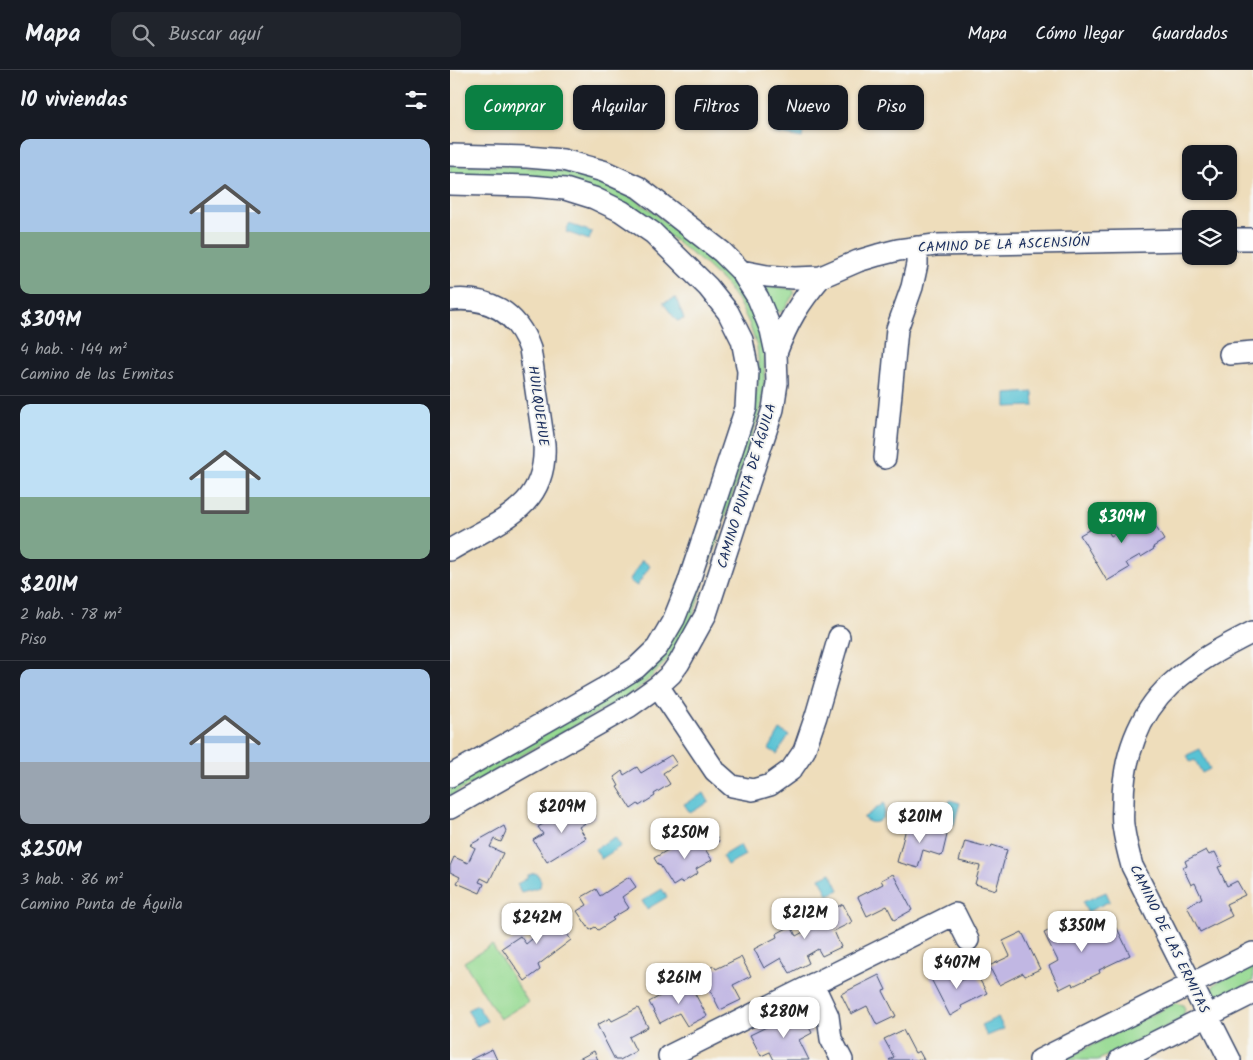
<!DOCTYPE html>
<html lang="es">
<meta charset="utf-8">
<style>
body{margin:0;font-family:Kalam,sans-serif;background:#20242c;color:#f1f3f6;height:100vh;display:flex;flex-direction:column;font-size:19px;white-space:nowrap}
*{box-sizing:border-box;margin:0}
p{font-size:16px;color:#9ea1a6}
.icon{flex:none;width:28px;height:28px;fill:none;stroke:currentColor;stroke-width:2;stroke-linecap:round;stroke-linejoin:round}
.map{position:relative;flex:1;overflow:hidden}
.sheet{display:flex;flex-direction:column;background:#171b24;width:450px}
.sheet>*{flex:none}
.banner{position:absolute;left:15px;top:15px;width:475px;height:45px;display:flex;gap:10px}
.tools{position:absolute;left:732px;top:75px;display:grid;gap:10px}
.tools a{display:grid;place-items:center;width:55px;height:55px;border-radius:10px;background:#171b24;box-shadow:0 1px 4px #0004;font-size:25px}
.price{position:absolute;translate:-50% -42px;padding:0 11px;border-radius:10px;background:#fff;color:#222;font-size:16px;line-height:32px;filter:drop-shadow(0 1px 2px #0008)}
.price::after{content:'';position:absolute;left:50%;top:30px;width:15px;height:11px;margin-left:-8px;background:inherit;clip-path:polygon(0 0,100% 0,50% 100%)}
.price.on{background:#0b8043;color:#fff}
ul{padding:0;list-style:none}
li{display:grid;align-content:center;gap:10px;height:265px;padding:0 20px}
li+li{border-top:1px solid #363941}
li span{display:grid;place-items:center;height:155px;border-radius:10px;color:#555}
li>.icon{margin-inline-start:auto}
span .icon{width:90px;height:90px;fill:#fffc;stroke-width:1}
li b{font-size:21px}
h2{display:flex;justify-content:space-between;align-items:center;height:60px;padding:0 20px;font-size:21px}
.chip{padding:0 18px;border-radius:10px;background:#171b24;box-shadow:0 1px 4px #0004;font-size:18px;line-height:45px}
.chip.on{background:#0b8043;color:#fff}
header{display:flex;align-items:center;gap:30px;box-sizing:border-box;height:70px;padding:0 25px;background:#171b24;border-bottom:1px solid #363941}
header strong{font-size:24px}
nav{display:flex;gap:28px;margin-inline-start:auto;font-size:18px}
.search{width:350px;height:45px;background:#20242c;display:flex;align-items:center;gap:12px;box-sizing:border-box;padding:0 18px;border-radius:10px;color:#9ea1a6;font-size:19px}
main{display:flex;flex:1;min-height:0}
.map>svg:first-child{display:block}
.green{fill:#96da92;stroke:#588478}
.water{fill:#58c2d4;stroke:#3a7899}
.building{fill:#c1b7e3}
.lines{fill:none;stroke-linecap:round;stroke-linejoin:round}
.minor-casing{stroke:#3b496c;stroke-width:24}
.minor{stroke:#fff;stroke-width:21}
.labels{text-anchor:middle;dominant-baseline:central;stroke-width:4;stroke-linejoin:round;paint-order:stroke}
.street-label{font-size:14px;fill:#1b2f5e;stroke:#f6f6f2}
</style>
<header>
<strong>Mapa</strong>
<div class="search"><svg class="icon" aria-label="search" viewBox="0 0 24 24"><circle cx="10" cy="10" r="6"/><path d="M15 15l6 6"/></svg>Buscar aquí</div>
<nav><a>Mapa</a><a>Cómo llegar</a><a>Guardados</a></nav>
</header>
<main>
<section class="sheet">
<h2>10 viviendas<svg class="icon" aria-label="filters" viewBox="0 0 24 24"><path d="M4 7h16M4 17h16"/><circle cx="9" cy="7" r="2"/><circle cx="15" cy="17" r="2"/></svg></h2>
<ul>
<li><span style="background:linear-gradient(#a9c7e8 60%,#7fa58c 0)"><svg class="icon" aria-label="home" viewBox="0 0 24 24"><path d="M3 11l9-7 9 7M6 9v11h12V9"/></svg></span><div><b>$309M</b><p>4 hab. · 144 m²</p><p>Camino de las Ermitas</p></div></li>
<li><span style="background:linear-gradient(#bfe0f5 60%,#7fa58c 0)"><svg class="icon" aria-label="home" viewBox="0 0 24 24"><path d="M3 11l9-7 9 7M6 9v11h12V9"/></svg></span><div><b>$201M</b><p>2 hab. · 78 m²</p><p>Piso</p></div></li>
<li><span style="background:linear-gradient(#a9c7e8 60%,#9aa5b1 0)"><svg class="icon" aria-label="home" viewBox="0 0 24 24"><path d="M3 11l9-7 9 7M6 9v11h12V9"/></svg></span><div><b>$250M</b><p>3 hab. · 86 m²</p><p>Camino Punta de Águila</p></div></li>
</ul>
</section>
<div class="map">
<svg width="803" height="990" viewBox="0 0 803 990">
<rect width="100%" height="100%" fill="#f6f6f2"/>
<filter id="ink" filterUnits="userSpaceOnUse"><feTurbulence type="fractalNoise" baseFrequency=".02" numOctaves="2"/><feDisplacementMap in="SourceGraphic" scale="10" xChannelSelector="R" yChannelSelector="G"/><feConvolveMatrix kernelMatrix="1 2 1 2 8 2 1 2 1" color-interpolation-filters="sRGB"/></filter>
<filter id="wash" filterUnits="userSpaceOnUse"><feTurbulence type="fractalNoise" baseFrequency=".0096" numOctaves="4" result="noise"/><feDisplacementMap in="SourceGraphic" scale="20" xChannelSelector="R" yChannelSelector="G"/><feGaussianBlur stdDeviation="1.12" result="paint"/><feColorMatrix in="noise" values="0 0 0 0 0 0 0 0 0 0 0 0 0 0 0 0 0 1.4 0 .05"/><feComposite in="paint" operator="in"/></filter>
<g filter="url(#wash)">
<rect width="100%" height="100%" fill="#edb"/>
<path class="green" d="M 0,95 C 46,97 95,94 140,108 C 173,118 200,139 227,161 C 242,173 257,184 271,197 C 313,238 322,290 309,345 L 253,513 C 250,522 248,531 245,540 C 234,572 212,600 185,621 L 0,726 L 0,718 L 192,605 L 307,321 L 309,298 L 307,277 L 299,253 L 288,231 L 274,212 L 256,195 L 180,135 L 0,104 Z
M 318,216 L 342,219 L 344,221 L 344,224 L 333,241 L 330,242 L 327,242 C 325,239 316,222 315,218 Z
M 42,875 L 78,932 L 50,949 L 14,892 Z
M 803,894 L 803,911 L 776,926 L 771,927 L 764,924 L 762,920 L 764,915 L 769,911 Z
M 725,933 L 733,935 L 735,939 L 733,948 L 648,990 L 613,990 Z"/>
<path class="water" d="M 265,20 L 278,37 L 271,44 L 257,27 Z
M 326,52 L 354,57 L 352,68 L 324,63 Z
M 119,154 L 142,162 L 139,170 L 116,162 Z
M 226,228 L 234,249 L 227,251 L 213,233 Z
M 583,322 L 584,336 L 556,337 L 556,324 Z
M 192,490 L 200,496 L 187,516 L 179,511 Z
M 330,660 L 339,665 L 327,684 L 319,679 Z
M 750,679 L 760,699 L 752,703 L 745,690 L 740,692 L 737,685 Z
M 254,723 L 259,732 L 240,743 L 234,734 Z
M 500,730 L 510,733 L 504,755 L 493,752 Z
M 434,733 C 438,748 426,759 413,748 Z
M 165,767 L 171,776 L 151,789 L 145,779 Z
M 290,775 L 295,785 L 277,795 L 272,786 Z
M 85,803 L 88,805 L 91,811 L 90,817 C 83,819 78,820 71,822 L 67,814 L 76,809 L 78,805 Z
M 381,803 L 389,820 L 378,825 L 370,808 Z
M 212,819 L 217,827 L 197,839 L 192,831 Z
M 656,822 L 660,831 L 637,842 L 633,832 Z
M 27,935 L 37,951 L 27,956 L 17,940 Z
M 548,947 L 554,959 L 537,966 L 531,955 Z"/>
<g id="blocks">
<path class="building" d="M 694,439 L 697,445 L 698,444 L 714,470 L 703,477 L 704,479 L 691,487 L 690,485 L 676,493 L 679,498 L 657,511 L 630,465 L 653,452 L 661,466 L 670,461 L 668,460 L 676,456 L 673,451 Z
M 221,685 L 227,694 L 213,703 L 220,714 L 204,724 L 205,726 L 189,736 L 188,734 L 181,739 L 167,717 L 169,716 L 164,707 L 172,701 L 174,705 L 187,697 L 191,703 Z
M 138,735 L 145,747 L 129,757 L 136,768 L 97,792 L 83,770 L 93,764 L 88,757 L 103,748 L 107,754 Z
M 458,751 L 473,755 L 472,758 L 497,765 L 492,786 L 473,780 L 468,798 L 447,792 Z
M 54,756 L 56,761 L 51,772 L 44,769 L 40,777 L 53,783 L 39,812 L 31,808 L 29,812 L 34,814 L 30,823 L 7,813 L 10,807 L 0,802 L 0,796 L 4,787 L 18,793 L 25,778 L 20,775 Z
M 264,763 L 269,771 L 255,779 L 262,790 L 246,799 L 248,803 L 232,813 L 231,811 L 223,816 L 210,795 L 209,796 L 204,788 L 230,773 L 235,780 Z
M 515,771 L 541,778 L 542,775 L 557,780 L 546,820 L 525,814 L 530,796 L 509,791 Z
M 756,780 L 759,785 L 765,782 L 772,796 L 768,797 L 777,816 L 787,811 L 795,825 L 776,834 L 782,846 L 750,862 L 737,836 L 752,828 L 745,813 L 741,815 L 733,798 L 737,796 L 735,791 Z
M 443,804 L 462,840 L 444,850 L 437,836 L 417,846 L 408,827 L 433,814 L 431,810 Z
M 179,807 L 186,817 L 172,827 L 179,838 L 162,848 L 164,850 L 148,860 L 145,857 L 140,860 L 127,841 L 137,835 L 132,827 L 146,819 L 150,826 Z
M 393,834 L 402,852 L 384,861 L 391,877 L 372,886 L 368,879 L 356,886 L 359,893 L 340,903 L 331,888 L 314,898 L 304,879 L 327,867 L 326,864 L 341,856 L 346,866 L 357,860 L 352,850 L 367,842 L 369,846 Z
M 100,838 L 121,870 L 88,895 L 90,900 L 75,911 L 52,878 L 70,866 L 76,874 L 87,865 L 79,853 Z
M 624,849 L 636,873 L 667,858 L 680,885 L 649,900 L 650,903 L 623,916 L 622,913 L 610,919 L 599,896 L 608,891 L 594,863 Z
M 572,862 L 590,899 L 575,906 L 573,903 L 549,915 L 539,896 L 560,886 L 553,871 Z
M 291,887 L 301,906 L 283,915 L 291,930 L 270,940 L 251,902 L 264,896 L 266,899 Z
M 500,897 L 508,912 L 526,903 L 537,923 L 511,936 L 512,939 L 500,946 L 480,907 Z
M 429,905 L 436,920 L 433,921 L 446,946 L 427,955 L 417,936 L 401,944 L 391,924 Z
M 237,909 L 257,946 L 237,956 L 229,943 L 210,953 L 199,932 L 225,918 L 224,916 Z
M 188,938 L 198,957 L 179,967 L 186,981 L 170,990 L 165,990 L 147,955 L 160,948 L 162,951 Z
M 349,941 L 351,945 L 353,945 L 362,963 L 349,970 L 359,990 L 324,990 L 320,982 L 311,986 L 300,965 Z
M 453,960 L 465,983 L 469,981 L 474,990 L 439,990 L 444,987 L 434,969 Z
M 42,979 L 47,990 L 20,990 Z
M 144,981 L 148,990 L 127,990 Z"/>
</g>
</g>
<g filter="url(#ink)">
<use href="#blocks" fill-opacity="0" stroke="#3b496c" stroke-width="1"/>
<g class="lines">
<g class="minor-casing">
<path id="minor" d="M 0,85 L 77,87 L 113,90 L 153,101 L 188,117 L 209,133 L 272,182 L 291,201 L 308,228 L 321,260 L 326,283 L 327,313 L 323,339 L 256,544 L 229,593 L 221,604 L 208,616 L 180,636 L 0,738
M 0,114 L 80,116 L 115,119 L 144,128 L 171,141 L 203,163 L 258,217 L 278,242 L 292,270 L 298,301 L 296,338 L 238,514 L 224,549 L 207,578 L 186,598 L 153,619 L 0,706
M 779,169 L 803,169
M 291,201 L 317,206 L 344,208 L 371,207 L 408,191 L 428,185 L 448,180 L 485,175 L 741,170
M 0,230 C 38,226 67,242 80,279 L 94,374 C 98,439 46,452 0,480
M 326,283 C 338,251 349,233 371,207
M 780,284 L 803,282
M 435,388 L 447,259 L 462,217 L 467,194 L 467,177
M 208,616 L 265,701 L 282,716 L 303,720 L 320,715 L 341,700 L 354,681 L 366,646 L 389,567
M 363,914 L 378,946 L 381,969 L 392,990
M 221,990 L 219,986 L 505,844 L 518,870
M 590,990 L 803,883
M 670,990 L 803,923
M 780,990 L 682,796 C 678,782 675,769 673,755 C 672,747 673,739 673,732 C 673,689 688,645 720,615 C 745,592 773,577 803,562"/>
</g>
<use href="#minor" class="minor"/>
</g>
</g>
<g class="labels">
<g class="street-label">
<text transform="translate(554 175) rotate(-2)">CAMINO DE LA ASCENSIÓN</text>
<text transform="translate(88 336) rotate(82)">HUILQUEHUE</text>
<text transform="translate(297 416) rotate(-73)">CAMINO PUNTA DE ÁGUILA</text>
<text transform="translate(719 869) rotate(64)">CAMINO DE LAS ERMITAS</text>
</g>
</g>
</svg>
<div class="tools">
<a><svg class="icon" aria-label="locate" viewBox="0 0 24 24"><circle cx="12" cy="12" r="6"/><path d="M12 2v4M12 18v4M2 12h4M18 12h4"/></svg></a>
<a><svg class="icon" aria-label="layers" viewBox="0 0 24 24"><path d="M12 4l9 5-9 5-9-5zM3 14l9 5 9-5"/></svg></a>
</div>
<b class="price on" style="left:672px;top:474px">$309M</b>
<b class="price" style="left:112px;top:764px">$209M</b>
<b class="price" style="left:470px;top:774px">$201M</b>
<b class="price" style="left:235px;top:790px">$250M</b>
<b class="price" style="left:355px;top:870px">$212M</b>
<b class="price" style="left:87px;top:875px">$242M</b>
<b class="price" style="left:632px;top:883px">$350M</b>
<b class="price" style="left:507px;top:920px">$407M</b>
<b class="price" style="left:229px;top:935px">$261M</b>
<b class="price" style="left:334px;top:969px">$280M</b>
<div class="banner">
<a class="chip on">Comprar</a>
<a class="chip">Alquilar</a>
<a class="chip">Filtros</a>
<a class="chip">Nuevo</a>
<a class="chip">Piso</a>
</div>
</div>
</main>
